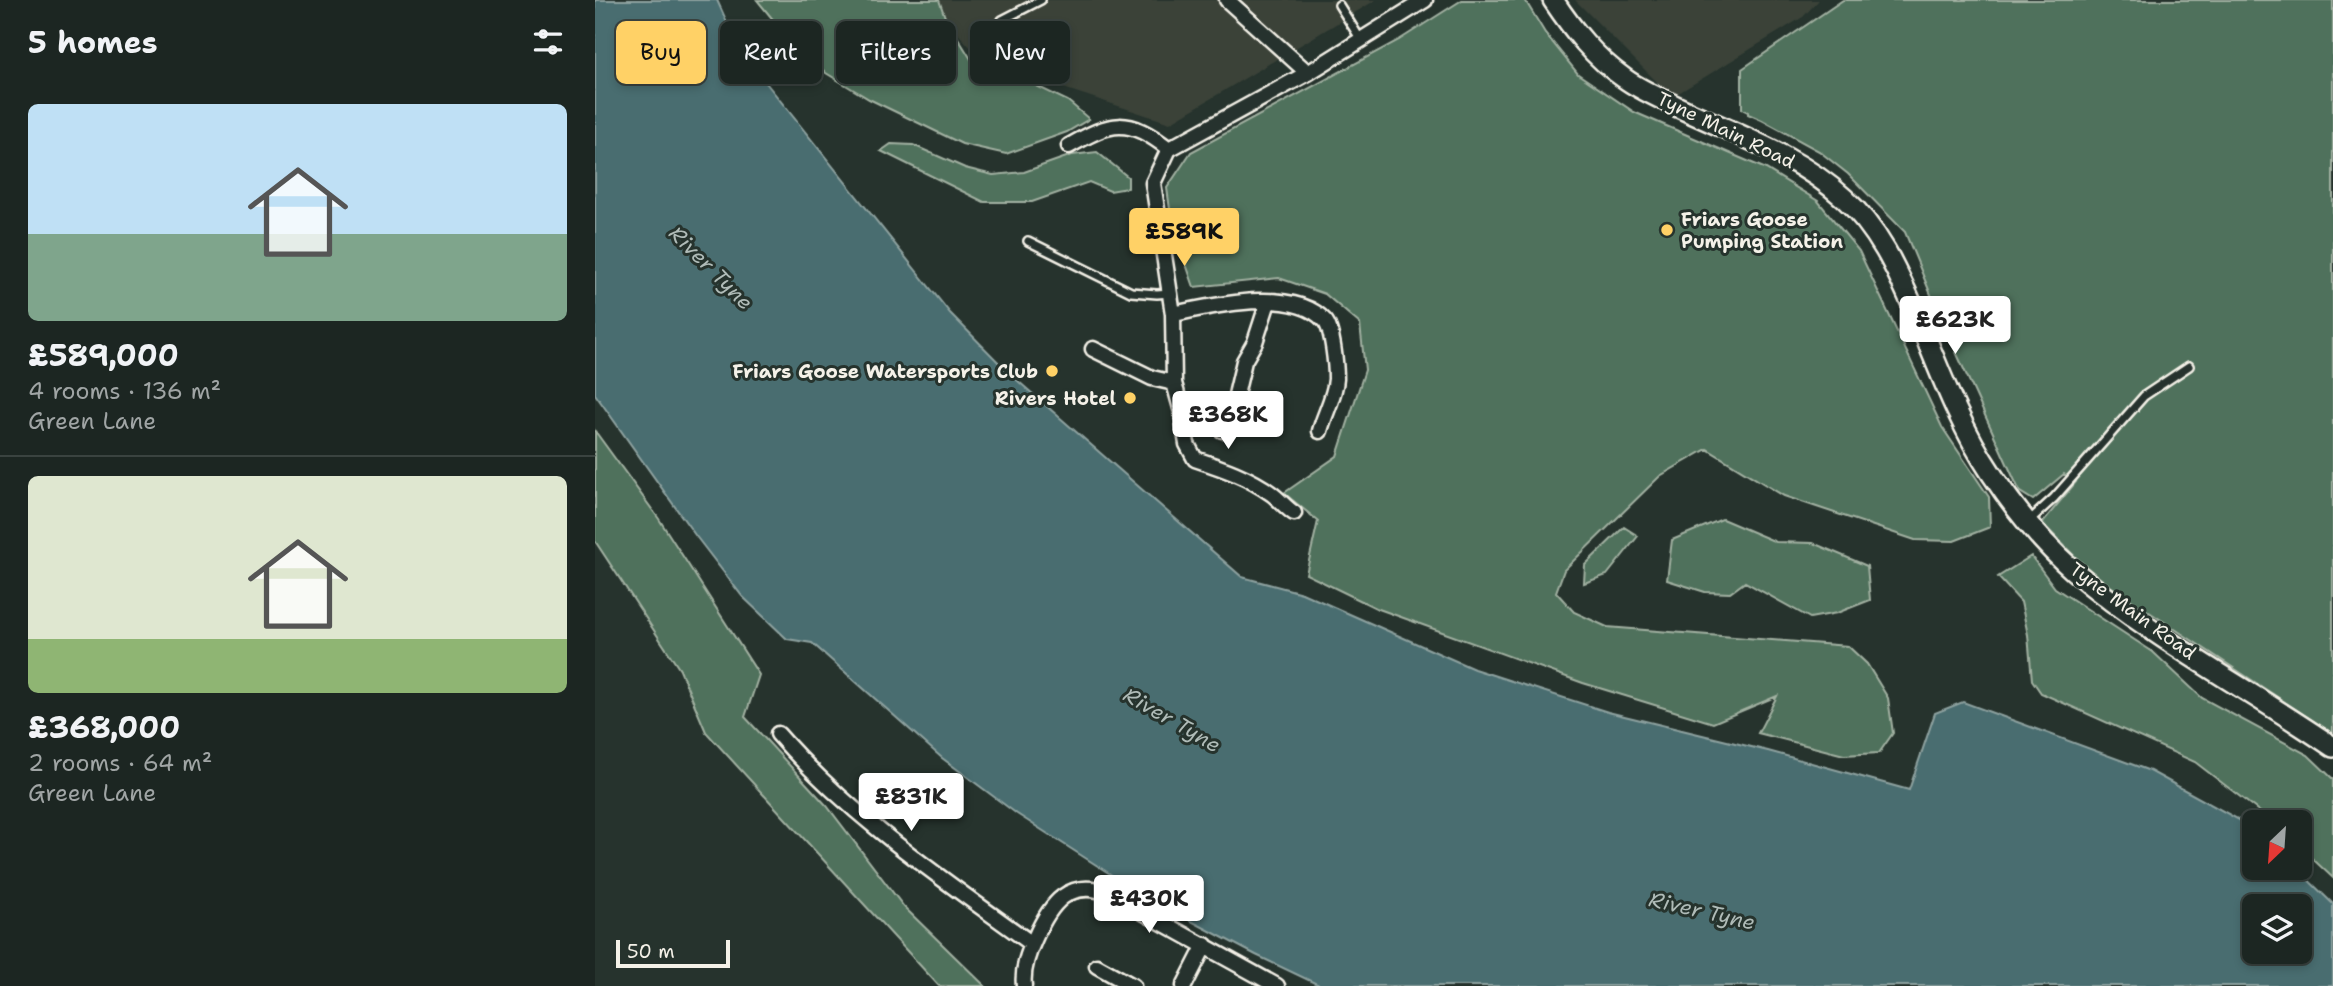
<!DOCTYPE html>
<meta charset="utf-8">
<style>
body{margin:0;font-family:"Shantell Sans",sans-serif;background:#252e2a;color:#f1f3f6;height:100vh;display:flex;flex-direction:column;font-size:26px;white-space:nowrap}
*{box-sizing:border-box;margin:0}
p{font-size:23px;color:#a0a5a5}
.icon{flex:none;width:38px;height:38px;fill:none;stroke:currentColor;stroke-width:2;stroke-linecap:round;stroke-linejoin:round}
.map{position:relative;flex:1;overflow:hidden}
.drawer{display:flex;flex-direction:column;background:#1c2622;width:595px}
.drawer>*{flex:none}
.guide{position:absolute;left:21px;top:21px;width:665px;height:63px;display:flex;gap:14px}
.needle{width:46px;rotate:205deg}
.buttons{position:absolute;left:1647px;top:810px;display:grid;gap:14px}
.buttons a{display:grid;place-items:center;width:70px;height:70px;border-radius:10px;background:#1c2622;box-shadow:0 4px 10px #0003,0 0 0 2px #3a4340;font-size:35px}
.scale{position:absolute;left:21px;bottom:18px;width:114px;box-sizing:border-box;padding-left:7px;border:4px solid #f4f1e8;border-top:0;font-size:19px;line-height:24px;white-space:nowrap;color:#f4f1e8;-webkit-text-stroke:5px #26332d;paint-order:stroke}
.price{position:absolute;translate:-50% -60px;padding:0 16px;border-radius:7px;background:#fff;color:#222;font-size:23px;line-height:46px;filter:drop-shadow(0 2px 4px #0008)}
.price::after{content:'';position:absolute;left:50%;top:42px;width:21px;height:16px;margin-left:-10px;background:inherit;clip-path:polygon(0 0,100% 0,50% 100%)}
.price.active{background:#ffd166;color:#111}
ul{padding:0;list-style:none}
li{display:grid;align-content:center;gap:14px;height:371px;padding:0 28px}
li+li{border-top:2px solid #3a4340}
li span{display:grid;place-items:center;height:217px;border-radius:10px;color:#555}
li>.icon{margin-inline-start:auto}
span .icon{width:126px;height:126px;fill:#fffc;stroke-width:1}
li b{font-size:30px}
h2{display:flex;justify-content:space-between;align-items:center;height:84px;padding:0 28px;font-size:30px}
.chip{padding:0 24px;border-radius:10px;background:#1c2622;box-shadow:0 4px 10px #0003,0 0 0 2px #3a4340;font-size:24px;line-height:63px}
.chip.active{background:#ffd166;color:#111}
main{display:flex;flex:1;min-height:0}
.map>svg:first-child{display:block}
.built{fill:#3a4238}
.green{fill:#50715c;stroke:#a2b1a2;stroke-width:2}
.water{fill:#4a6d70;stroke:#8ea2a0;stroke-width:2;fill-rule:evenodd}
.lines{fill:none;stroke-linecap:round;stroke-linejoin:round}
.lane-casing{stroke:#f4f1e8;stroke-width:12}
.street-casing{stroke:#f4f1e8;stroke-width:19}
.secondary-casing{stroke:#f4f1e8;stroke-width:24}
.lane{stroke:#26332d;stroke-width:7}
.street{stroke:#26332d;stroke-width:14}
.secondary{stroke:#26332d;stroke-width:19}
.poi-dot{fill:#ffd166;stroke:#26332d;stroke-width:2.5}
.labels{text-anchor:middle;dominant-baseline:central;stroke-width:6;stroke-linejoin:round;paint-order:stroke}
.street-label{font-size:19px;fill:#f4f1e8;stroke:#26332d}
.poi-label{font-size:19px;font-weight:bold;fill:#f4f1e8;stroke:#26332d;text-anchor:end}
.water-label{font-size:21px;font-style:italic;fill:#b0bcb8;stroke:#26332d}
</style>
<main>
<section class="drawer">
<h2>5 homes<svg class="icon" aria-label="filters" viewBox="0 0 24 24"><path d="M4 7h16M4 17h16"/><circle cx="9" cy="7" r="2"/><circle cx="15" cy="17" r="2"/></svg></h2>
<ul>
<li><span style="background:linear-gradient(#bfe0f5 60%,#7fa58c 0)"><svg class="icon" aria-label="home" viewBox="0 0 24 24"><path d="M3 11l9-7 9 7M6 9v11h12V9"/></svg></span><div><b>£589,000</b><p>4 rooms · 136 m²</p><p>Green Lane</p></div></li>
<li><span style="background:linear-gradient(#dfe7d0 75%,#8fb573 0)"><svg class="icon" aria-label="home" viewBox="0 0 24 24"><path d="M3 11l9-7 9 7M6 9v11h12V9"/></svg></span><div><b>£368,000</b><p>2 rooms · 64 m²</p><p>Green Lane</p></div></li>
</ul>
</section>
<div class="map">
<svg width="1738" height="986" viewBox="0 0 1738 986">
<rect width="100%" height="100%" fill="#26332d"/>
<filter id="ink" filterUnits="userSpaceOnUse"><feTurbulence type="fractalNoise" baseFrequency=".0143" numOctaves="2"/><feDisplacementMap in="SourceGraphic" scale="14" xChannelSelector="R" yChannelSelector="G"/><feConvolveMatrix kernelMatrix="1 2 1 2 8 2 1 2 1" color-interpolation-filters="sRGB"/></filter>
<g filter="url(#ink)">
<path class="built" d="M 332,0 L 781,0 L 575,123 L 389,62 Z
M 980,0 L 1224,0 L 1208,17 L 1077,97 Z"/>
<path class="green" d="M 162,0 L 344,0 L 350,17 L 379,64 L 429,80 L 473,101 L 494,119 L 472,132 L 411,154 L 367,144 L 274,99 L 231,73 L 180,22 Z
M 867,0 L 930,0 L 950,33 L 983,74 L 1039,112 L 1171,169 L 1223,201 L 1264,251 L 1347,427 L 1394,497 L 1395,527 L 1359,541 L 1320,540 L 1189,496 L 1112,449 L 1065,476 L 969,570 L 961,592 L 979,612 L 1012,627 L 1253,646 L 1272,664 L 1293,698 L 1298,733 L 1284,753 L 1249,755 L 1163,733 L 1182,696 L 1118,723 L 988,683 L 781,608 L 711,574 L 723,521 L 689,493 L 742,456 L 770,370 L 765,324 L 730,294 L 684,278 L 599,287 L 577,224 L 572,188 L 596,152 L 804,40 Z
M 1248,0 L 1738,0 L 1738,734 L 1497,574 L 1447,523 L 1481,482 L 1469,474 L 1438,500 L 1425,492 L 1346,319 L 1310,232 L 1253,174 L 1224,151 L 1167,120 L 1153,114 L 1153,112 L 1147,109 L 1147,69 Z
M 296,144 L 318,145 L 370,168 L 398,175 L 429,172 L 477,155 L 502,152 L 533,177 L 533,188 L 515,191 L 494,182 L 437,202 L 389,202 L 286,151 Z
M 0,431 L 64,519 L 164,675 L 150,717 L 232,806 L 309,907 L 390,986 L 344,986 L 111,732 L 85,670 L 0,541 Z
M 1127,519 L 1181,542 L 1218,543 L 1272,566 L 1275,600 L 1242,613 L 1215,618 L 1150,582 L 1135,593 L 1110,592 L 1072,580 L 1077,540 Z
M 1029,527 L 1043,536 L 1012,575 L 989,583 L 990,565 Z
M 1436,556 L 1460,588 L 1558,652 L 1607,698 L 1713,755 L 1738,779 L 1738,878 L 1705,847 L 1704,822 L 1678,822 L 1600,762 L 1446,693 L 1437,680 L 1433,635 L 1426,602 L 1403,577 Z"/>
<path class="water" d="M 0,0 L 122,0 L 144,49 L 355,313 L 415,374 L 647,577 L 707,593 L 879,669 L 1013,712 L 1173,751 L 1314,790 L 1340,713 L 1368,702 L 1555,771 L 1659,828 L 1659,868 L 1701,868 L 1738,904 L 1738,986 L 726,986 L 661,955 L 554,899 L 422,814 L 347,758 L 217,643 L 192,639 L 147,596 L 100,535 L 0,394 ZM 1659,906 L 1704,906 L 1704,952 L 1659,952 Z"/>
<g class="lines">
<g class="lane-casing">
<path id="lane" d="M 744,5 L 766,40
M 407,20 L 446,0
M 433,241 L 536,292 L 562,294 L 575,293
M 1435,520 L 1459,498 L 1549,396 L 1594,366"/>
</g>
<g class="street-casing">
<path id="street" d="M 632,0 L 713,73
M 474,146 C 517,121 533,117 574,149
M 578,314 C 618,306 699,286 730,321 C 738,330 741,367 741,379 C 740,396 729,415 725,431
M 498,349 L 557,378 L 579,383
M 627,430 L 641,395 L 649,361 L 660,342 L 673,302
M 699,513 C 691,508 685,500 677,494 C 654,477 627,468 600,459 L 592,444 L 587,412 L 579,383 L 578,314 L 558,183 L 574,149 L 713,73 L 830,0
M 183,734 C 255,817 348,879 437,944
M 502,966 L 538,986
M 429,986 C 427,969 433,953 440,938 C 455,904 474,877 515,894 L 682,986
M 589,986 L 610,945"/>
</g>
<g class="secondary-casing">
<path id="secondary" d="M 958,0 C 978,30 999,57 1029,78 C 1045,90 1065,98 1083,107 C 1140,134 1202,155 1249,198 C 1285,230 1303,273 1322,316 C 1344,369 1364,425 1396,473 C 1419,508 1447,543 1479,571 C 1558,639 1652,688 1738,747"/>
</g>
<use href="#lane" class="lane"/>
<use href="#street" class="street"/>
<use href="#secondary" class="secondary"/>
</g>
</g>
<g class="poi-dot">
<circle cx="1072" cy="230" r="7"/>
<circle cx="457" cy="371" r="7"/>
<circle cx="535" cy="398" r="7"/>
</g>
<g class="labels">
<g class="street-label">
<text transform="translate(1131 130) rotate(26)">Tyne Main Road</text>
<text transform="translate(1538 611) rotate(36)">Tyne Main Road</text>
</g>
<g class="poi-label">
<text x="1086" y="219" text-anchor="start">Friars Goose<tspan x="1086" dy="22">Pumping Station</tspan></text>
<text x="443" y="371">Friars Goose Watersports Club</text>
<text x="521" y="398">Rivers Hotel</text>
</g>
<g class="water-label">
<text transform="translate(116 268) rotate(45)">River Tyne</text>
<text transform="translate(577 720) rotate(30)">River Tyne</text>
<text transform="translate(1107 911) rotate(13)">River Tyne</text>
</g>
</g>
</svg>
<div class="buttons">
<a><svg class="needle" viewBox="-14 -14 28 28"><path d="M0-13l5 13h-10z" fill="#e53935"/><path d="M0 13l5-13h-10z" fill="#a0a5a5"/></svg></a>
<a><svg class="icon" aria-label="layers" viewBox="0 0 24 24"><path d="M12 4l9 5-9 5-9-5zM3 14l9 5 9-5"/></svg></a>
</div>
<div class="scale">50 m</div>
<b class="price active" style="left:589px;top:268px">£589K</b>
<b class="price" style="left:1360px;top:356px">£623K</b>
<b class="price" style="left:633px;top:451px">£368K</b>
<b class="price" style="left:316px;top:833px">£831K</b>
<b class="price" style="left:554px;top:935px">£430K</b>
<div class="guide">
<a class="chip active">Buy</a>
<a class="chip">Rent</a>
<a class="chip">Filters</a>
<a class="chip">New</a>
</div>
</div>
</main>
